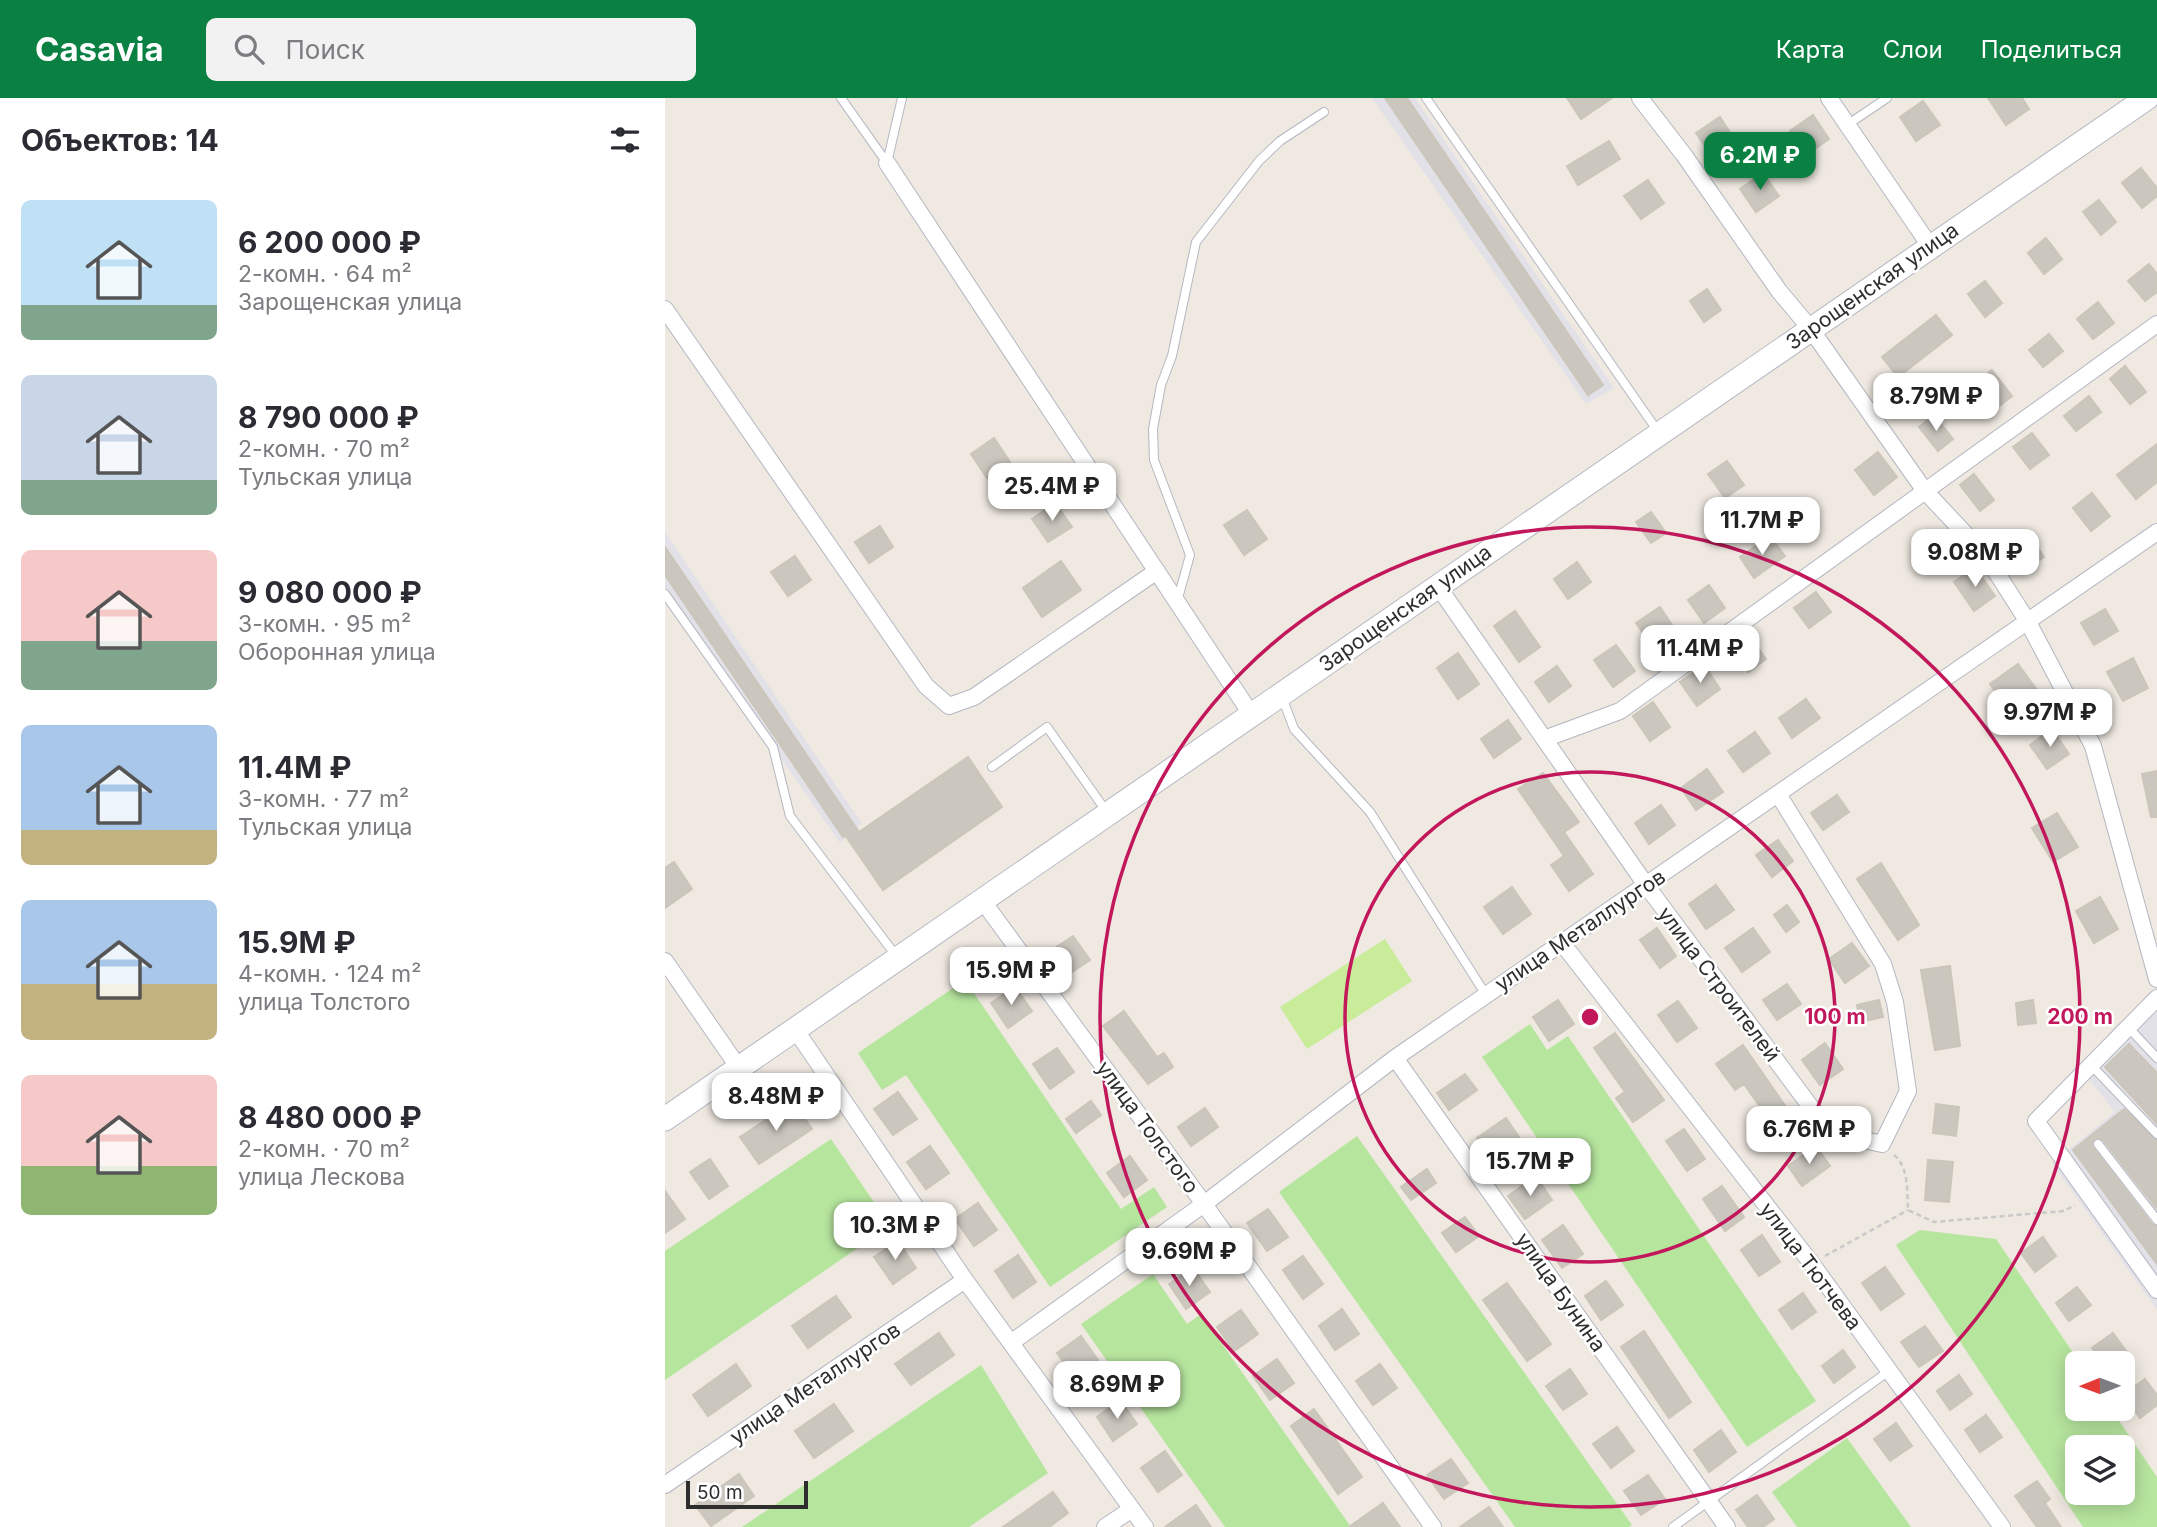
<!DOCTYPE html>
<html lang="ru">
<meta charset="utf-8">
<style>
body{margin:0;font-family:Inter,sans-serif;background:#f2f2f3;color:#2b2b33;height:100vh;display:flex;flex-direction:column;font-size:26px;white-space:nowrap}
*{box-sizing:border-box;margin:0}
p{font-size:23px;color:#7c7c81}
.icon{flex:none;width:38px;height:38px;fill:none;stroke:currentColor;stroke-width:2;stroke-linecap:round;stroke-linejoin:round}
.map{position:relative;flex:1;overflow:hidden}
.sheet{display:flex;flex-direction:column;background:#fff;width:665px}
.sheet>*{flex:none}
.needle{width:46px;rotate:269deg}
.tools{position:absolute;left:1400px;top:1253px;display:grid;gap:14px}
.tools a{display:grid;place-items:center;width:70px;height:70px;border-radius:10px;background:#fff;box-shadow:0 4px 18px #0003;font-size:35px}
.scale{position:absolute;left:21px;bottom:18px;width:122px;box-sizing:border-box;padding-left:7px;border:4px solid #2e2e2e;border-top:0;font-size:19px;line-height:24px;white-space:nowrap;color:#2e2e2e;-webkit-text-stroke:5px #fff;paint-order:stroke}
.price{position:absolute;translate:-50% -60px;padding:0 16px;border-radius:14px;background:#fff;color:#222;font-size:23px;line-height:46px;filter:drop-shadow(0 2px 4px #0008)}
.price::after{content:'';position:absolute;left:50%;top:42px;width:21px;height:16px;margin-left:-10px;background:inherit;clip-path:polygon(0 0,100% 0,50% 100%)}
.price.on{background:#0b8043;color:#fff}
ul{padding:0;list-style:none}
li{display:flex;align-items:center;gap:21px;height:175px;padding:0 21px}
li span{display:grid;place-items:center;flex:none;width:196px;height:140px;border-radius:10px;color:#555}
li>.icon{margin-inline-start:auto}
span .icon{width:84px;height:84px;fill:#fffc;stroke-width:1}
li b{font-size:30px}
h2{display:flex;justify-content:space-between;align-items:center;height:84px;padding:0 21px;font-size:30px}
header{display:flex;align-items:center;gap:42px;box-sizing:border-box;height:98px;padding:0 35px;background:#0b8043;color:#fff}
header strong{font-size:33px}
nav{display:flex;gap:38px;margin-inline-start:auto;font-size:24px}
.search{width:490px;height:63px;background:#f2f2f3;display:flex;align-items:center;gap:18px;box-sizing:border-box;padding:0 24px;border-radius:10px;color:#7c7c81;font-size:26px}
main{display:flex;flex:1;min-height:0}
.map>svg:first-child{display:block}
.industrial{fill:#e3e1e8}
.green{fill:#b6e59e;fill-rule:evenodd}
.pitch{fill:#c9ec9a}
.building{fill:#cbc7bf;stroke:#cbc5ba;stroke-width:2}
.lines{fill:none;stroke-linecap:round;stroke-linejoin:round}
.lane-casing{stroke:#b4b7c1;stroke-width:10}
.street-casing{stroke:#b4b7c1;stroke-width:18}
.secondary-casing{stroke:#b4b7c1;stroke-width:25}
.path{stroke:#c9c9c9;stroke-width:2.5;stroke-dasharray:5 3.5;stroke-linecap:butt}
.lane{stroke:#fff;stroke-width:8}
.street{stroke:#fff;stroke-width:16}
.secondary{stroke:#fff;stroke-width:23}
.ring{fill:none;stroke:#c2185b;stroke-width:3.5}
.labels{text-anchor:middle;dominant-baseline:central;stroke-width:5;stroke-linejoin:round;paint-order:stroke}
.street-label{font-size:21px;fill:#2e2e2e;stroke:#fff}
.centre{fill:#c2185b;stroke:#fff;stroke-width:3.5}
.ring-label{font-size:21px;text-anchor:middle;font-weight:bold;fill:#c2185b;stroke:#fff;stroke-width:5;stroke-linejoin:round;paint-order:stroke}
</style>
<header>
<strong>Casavia</strong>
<div class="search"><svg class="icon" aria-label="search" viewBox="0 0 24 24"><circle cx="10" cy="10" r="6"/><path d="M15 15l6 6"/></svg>Поиск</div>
<nav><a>Карта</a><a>Слои</a><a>Поделиться</a></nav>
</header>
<main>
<section class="sheet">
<h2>Объектов: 14<svg class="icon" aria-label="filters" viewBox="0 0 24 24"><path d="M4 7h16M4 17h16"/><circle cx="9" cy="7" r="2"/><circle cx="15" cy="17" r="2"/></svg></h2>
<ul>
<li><span style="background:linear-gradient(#bfe0f5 75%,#7fa58c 0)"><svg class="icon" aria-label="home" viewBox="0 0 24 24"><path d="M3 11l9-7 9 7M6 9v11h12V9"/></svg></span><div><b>6 200 000 ₽</b><p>2-комн. · 64 m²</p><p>Зарощенская улица</p></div></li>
<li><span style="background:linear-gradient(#c9d6e8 75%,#7fa58c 0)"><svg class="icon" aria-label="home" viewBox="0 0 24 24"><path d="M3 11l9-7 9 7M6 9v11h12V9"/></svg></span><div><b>8 790 000 ₽</b><p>2-комн. · 70 m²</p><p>Тульская улица</p></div></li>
<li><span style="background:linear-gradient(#f6c9c9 65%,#7fa58c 0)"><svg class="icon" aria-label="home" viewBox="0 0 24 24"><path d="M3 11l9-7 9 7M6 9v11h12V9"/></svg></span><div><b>9 080 000 ₽</b><p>3-комн. · 95 m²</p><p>Оборонная улица</p></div></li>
<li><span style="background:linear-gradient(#a9c7e8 75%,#c2b280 0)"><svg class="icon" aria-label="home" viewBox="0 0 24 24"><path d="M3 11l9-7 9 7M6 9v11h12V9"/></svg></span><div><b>11.4M ₽</b><p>3-комн. · 77 m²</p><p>Тульская улица</p></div></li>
<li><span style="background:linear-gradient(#a9c7e8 60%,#c2b280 0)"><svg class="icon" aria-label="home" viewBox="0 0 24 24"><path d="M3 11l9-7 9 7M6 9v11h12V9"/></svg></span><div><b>15.9M ₽</b><p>4-комн. · 124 m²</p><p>улица Толстого</p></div></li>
<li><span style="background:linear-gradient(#f6c9c9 65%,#8fb573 0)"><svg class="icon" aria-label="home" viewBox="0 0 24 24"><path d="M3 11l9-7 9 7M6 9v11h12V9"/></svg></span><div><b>8 480 000 ₽</b><p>2-комн. · 70 m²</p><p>улица Лескова</p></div></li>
</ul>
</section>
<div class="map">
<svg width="1492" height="1429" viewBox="0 0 1492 1429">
<rect width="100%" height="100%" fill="#efe9e1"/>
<path class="industrial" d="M 707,0 L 750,0 L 949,290 L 921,306 Z
M 0,434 L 197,726 L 175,745 L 0,494 Z
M 1492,895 L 1492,1212 L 1387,1065 L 1450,1014 L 1414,969 Z"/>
<path class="green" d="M 300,882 L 456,1111 L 489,1089 L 502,1109 L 385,1189 L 241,977 L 217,992 L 193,955 Z
M 865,926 L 882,952 L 903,938 L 1151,1303 L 1082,1349 L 817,959 Z
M 692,1038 L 967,1427 L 964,1429 L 850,1429 L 614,1094 Z
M 166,1041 L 225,1128 L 0,1282 L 0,1153 Z
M 1255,1132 L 1331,1141 L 1415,1265 L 1412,1265 L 1412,1311 L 1446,1311 L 1492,1379 L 1492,1429 L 1418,1429 L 1231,1147 ZM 1412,1349 L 1458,1349 L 1458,1395 L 1412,1395 Z
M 488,1176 L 522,1226 L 536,1216 L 686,1429 L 560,1429 L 416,1226 Z
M 316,1267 L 383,1375 L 304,1429 L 77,1429 Z
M 1182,1340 L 1246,1429 L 1132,1429 L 1107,1394 Z"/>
<path class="pitch" d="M 720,841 L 747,883 L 642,951 L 615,909 Z"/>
<path class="building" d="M 720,0 L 742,0 L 938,287 L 923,297 Z
M 902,0 L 947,0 L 916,21 Z
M 1323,0 L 1357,0 L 1364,11 L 1341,27 Z
M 1258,3 L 1275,27 L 1251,43 L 1235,19 Z
M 1148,17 L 1164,41 L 1141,57 L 1125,33 Z
M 1055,19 L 1069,41 L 1046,57 L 1031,35 Z
M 944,43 L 955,61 L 913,87 L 902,68 Z
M 1476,70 L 1492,90 L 1492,98 L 1477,110 L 1457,85 Z
M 1098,75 L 1114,98 L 1091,114 L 1075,91 Z
M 983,82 L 999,105 L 976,121 L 959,98 Z
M 1434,102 L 1451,124 L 1436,137 L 1418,114 Z
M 1381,140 L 1397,161 L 1379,176 L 1363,155 Z
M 1484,166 L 1492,176 L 1492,194 L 1480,203 L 1463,183 Z
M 1320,183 L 1337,205 L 1320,219 L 1303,196 Z
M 1042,191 L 1056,212 L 1039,224 L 1025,203 Z
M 1433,204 L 1449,225 L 1428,241 L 1412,221 Z
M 1271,217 L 1287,237 L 1233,279 L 1217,259 Z
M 1384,236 L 1398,253 L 1378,269 L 1364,252 Z
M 1460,268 L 1481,294 L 1465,306 L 1445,281 Z
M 1327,272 L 1347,298 L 1333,309 L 1312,283 Z
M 1424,298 L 1436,314 L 1411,333 L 1399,318 Z
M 1269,317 L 1288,341 L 1273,353 L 1254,329 Z
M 1367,335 L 1384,357 L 1365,371 L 1348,349 Z
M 329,340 L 345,364 L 322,380 L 306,356 Z
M 1492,346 L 1492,384 L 1471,401 L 1452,377 Z
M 1213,354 L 1232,379 L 1209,397 L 1190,372 Z
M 1062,363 L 1079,387 L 1060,400 L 1043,376 Z
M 1309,376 L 1329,402 L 1315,413 L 1295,387 Z
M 1427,395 L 1445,418 L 1426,433 L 1408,410 Z
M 390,405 L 407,429 L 383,444 L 367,421 Z
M 582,412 L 602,441 L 579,457 L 559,427 Z
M 986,414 L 1001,435 L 986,445 L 971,424 Z
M 215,428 L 228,449 L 204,465 L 190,444 Z
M 1105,438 L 1120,458 L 1089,480 L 1075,459 Z
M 1365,438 L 1379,459 L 1356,475 L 1341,454 Z
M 0,449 L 194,734 L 303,659 L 337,709 L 218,792 L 180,737 L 178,739 L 0,477 Z
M 130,458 L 146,482 L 123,498 L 106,474 Z
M 396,463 L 416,492 L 377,519 L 358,490 Z
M 912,464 L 926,484 L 903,501 L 889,481 Z
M 1310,469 L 1330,498 L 1309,513 L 1289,484 Z
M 1044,487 L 1060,510 L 1039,525 L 1023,502 Z
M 1151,494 L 1166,514 L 1144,530 L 1129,510 Z
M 995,509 L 1011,533 L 988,549 L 971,525 Z
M 1440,511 L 1453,533 L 1429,547 L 1416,525 Z
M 850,513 L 875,549 L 854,564 L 829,528 Z
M 1084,537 L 1101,561 L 1083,574 L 1066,550 Z
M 951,547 L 970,573 L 948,589 L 929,562 Z
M 793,555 L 814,586 L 793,601 L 772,570 Z
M 1468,560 L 1483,590 L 1458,603 L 1442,574 Z
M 1353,566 L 1372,592 L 1343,612 L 1325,586 Z
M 1039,567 L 1055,591 L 1032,608 L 1015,584 Z
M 892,568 L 906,588 L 884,604 L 870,584 Z
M 1141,601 L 1155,620 L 1127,640 L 1114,620 Z
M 988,604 L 1005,629 L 985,643 L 968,618 Z
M 843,622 L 856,641 L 829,660 L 816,641 Z
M 1387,631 L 1404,656 L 1382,671 L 1365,647 Z
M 1090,634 L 1105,655 L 1078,674 L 1063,653 Z
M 1042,671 L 1058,694 L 1031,712 L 1016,690 Z
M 1492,673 L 1492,719 L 1486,719 L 1477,676 Z
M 878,675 L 914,724 L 899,734 L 928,776 L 904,793 L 886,767 L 899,758 L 853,691 Z
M 1172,697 L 1184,714 L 1158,732 L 1146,715 Z
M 996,707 L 1010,727 L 984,746 L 970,725 Z
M 1392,715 L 1413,749 L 1388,764 L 1367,730 Z
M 1113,742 L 1128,763 L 1107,779 L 1091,757 Z
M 9,764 L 27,791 L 0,810 L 0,770 Z
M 1216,765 L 1254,827 L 1233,842 L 1192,781 Z
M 1051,787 L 1069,812 L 1041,831 L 1024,806 Z
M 847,789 L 866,816 L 838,836 L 819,809 Z
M 1435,799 L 1453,831 L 1429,845 L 1411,813 Z
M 1122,807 L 1134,824 L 1121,834 L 1109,817 Z
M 992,830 L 1011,858 L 995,870 L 975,842 Z
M 1088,830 L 1105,854 L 1077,874 L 1060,850 Z
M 408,838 L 425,862 L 401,878 L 384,854 Z
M 1187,845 L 1204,868 L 1180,885 L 1164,861 Z
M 1285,868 L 1295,948 L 1270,952 L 1256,872 Z
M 1122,886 L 1136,906 L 1112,922 L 1098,902 Z
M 350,889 L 367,913 L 343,930 L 326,905 Z
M 893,902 L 909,926 L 884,943 L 868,919 Z
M 1214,902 L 1218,919 L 1195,924 L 1192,907 Z
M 1368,902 L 1371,925 L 1353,927 L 1351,905 Z
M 1013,903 L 1032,930 L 1012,944 L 993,917 Z
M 459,913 L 492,959 L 499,955 L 508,969 L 483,986 L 438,928 Z
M 950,935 L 999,1002 L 968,1024 L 951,1000 L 960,994 L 929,950 Z
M 1160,945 L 1178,971 L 1155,987 L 1137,962 Z
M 1464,946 L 1492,975 L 1492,1026 L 1440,969 Z
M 1078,947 L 1130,1022 L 1113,1034 L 1079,986 L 1070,992 L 1051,966 Z
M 392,950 L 409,974 L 385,991 L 368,966 Z
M 800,976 L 812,992 L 784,1012 L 772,995 Z
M 233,994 L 252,1021 L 228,1037 L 209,1011 Z
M 426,1003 L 436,1017 L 411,1035 L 401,1021 Z
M 128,1004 L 147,1031 L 94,1066 L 75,1039 Z
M 1271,1006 L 1294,1009 L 1291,1038 L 1268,1035 Z
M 540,1010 L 553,1029 L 526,1048 L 513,1029 Z
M 1459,1011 L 1492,1042 L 1492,1111 L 1438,1042 L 1430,1040 L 1427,1048 L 1487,1126 L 1492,1128 L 1492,1166 L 1408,1052 Z
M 841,1020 L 856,1042 L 827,1062 L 812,1040 Z
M 1019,1031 L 1040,1061 L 1022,1073 L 1001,1043 Z
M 265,1048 L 284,1075 L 261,1091 L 242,1064 Z
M 1151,1048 L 1165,1068 L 1137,1088 L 1123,1068 Z
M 465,1058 L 482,1082 L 459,1099 L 442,1075 Z
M 45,1061 L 63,1088 L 44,1101 L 25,1074 Z
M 1263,1062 L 1288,1064 L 1284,1104 L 1260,1102 Z
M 762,1071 L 771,1085 L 746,1102 L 736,1089 Z
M 871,1078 L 887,1102 L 860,1121 L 843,1098 Z
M 1057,1088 L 1079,1119 L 1060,1133 L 1038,1101 Z
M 0,1093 L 20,1121 L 0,1135 Z
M 313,1105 L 332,1132 L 309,1148 L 290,1121 Z
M 603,1111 L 623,1139 L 602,1153 L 582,1125 Z
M 800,1119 L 814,1138 L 791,1154 L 777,1135 Z
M 898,1127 L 918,1156 L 897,1170 L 877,1142 Z
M 1097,1137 L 1115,1164 L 1094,1178 L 1076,1152 Z
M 1378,1139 L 1391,1158 L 1370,1174 L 1356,1155 Z
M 233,1143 L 251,1170 L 228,1186 L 209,1159 Z
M 353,1157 L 371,1184 L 348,1200 L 330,1173 Z
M 638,1158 L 658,1186 L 638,1201 L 618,1172 Z
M 1220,1169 L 1239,1196 L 1216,1212 L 1197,1185 Z
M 528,1170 L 545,1194 L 521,1211 L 504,1186 Z
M 941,1183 L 958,1207 L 936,1222 L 920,1198 Z
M 842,1185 L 886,1246 L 862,1263 L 818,1202 Z
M 1412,1189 L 1426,1207 L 1404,1223 L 1391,1205 Z
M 1138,1195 L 1151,1214 L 1127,1231 L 1114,1212 Z
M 171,1198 L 186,1219 L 143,1250 L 127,1228 Z
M 677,1211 L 694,1236 L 670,1252 L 654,1228 Z
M 576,1212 L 593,1236 L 569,1253 L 552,1229 Z
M 1260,1228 L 1278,1253 L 1254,1269 L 1236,1244 Z
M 979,1233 L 1026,1304 L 1004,1320 L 956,1249 Z
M 274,1235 L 289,1257 L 246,1287 L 230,1266 Z
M 1448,1235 L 1464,1257 L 1452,1265 L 1438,1265 L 1427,1250 Z
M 416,1238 L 433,1262 L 409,1279 L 392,1255 Z
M 1178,1252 L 1190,1269 L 1169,1285 L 1157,1268 Z
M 612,1261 L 629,1285 L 605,1302 L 588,1278 Z
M 71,1266 L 86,1288 L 43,1318 L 28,1297 Z
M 715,1266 L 732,1290 L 708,1307 L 691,1283 Z
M 905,1271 L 922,1296 L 898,1312 L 881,1288 Z
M 1294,1277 L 1307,1296 L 1285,1312 L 1272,1293 Z
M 1480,1281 L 1492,1297 L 1492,1307 L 1475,1320 L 1458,1297 Z
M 455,1302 L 472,1326 L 448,1343 L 432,1319 Z
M 169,1306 L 188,1333 L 149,1360 L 130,1333 Z
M 649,1311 L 697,1379 L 673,1396 L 626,1328 Z
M 1321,1317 L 1337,1339 L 1315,1354 L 1300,1332 Z
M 1231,1325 L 1247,1348 L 1225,1363 L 1209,1341 Z
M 952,1329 L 969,1353 L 946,1370 L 928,1346 Z
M 1056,1332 L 1071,1354 L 1044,1374 L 1029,1352 Z
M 500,1353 L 517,1377 L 493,1394 L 476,1370 Z
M 786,1361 L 803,1385 L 779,1401 L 762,1377 Z
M 74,1376 L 89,1398 L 46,1428 L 30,1407 Z
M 983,1377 L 1000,1401 L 976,1417 L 959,1393 Z
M 1372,1383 L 1385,1401 L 1380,1405 L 1396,1429 L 1372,1429 L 1350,1398 Z
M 388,1394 L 403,1415 L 384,1429 L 338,1429 Z
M 1092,1397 L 1109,1421 L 1098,1429 L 1083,1429 L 1071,1412 Z
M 718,1405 L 735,1429 L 684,1429 Z
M 531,1407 L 546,1429 L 500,1429 Z
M 824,1409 L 838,1429 L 795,1429 Z"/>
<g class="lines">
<g class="lane-casing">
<path id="lane" d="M 176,0 L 222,65
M 761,0 L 994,335
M 1182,27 L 1222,0
M 222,65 L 237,0
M 0,496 L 108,649 L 125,718 L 232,859
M 512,504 L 525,457 L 489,362 L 488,331 L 496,287 L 507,258 L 531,144 L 594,63 L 615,43 L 659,14
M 617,599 L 629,631 L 705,714 L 821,897
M 327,669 L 382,629 L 441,713
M 1463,929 L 1492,960
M 1426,967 L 1492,1036
M 1433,1046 L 1492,1122
M 1008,1429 L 1224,1273"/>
</g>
<g class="street-casing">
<path id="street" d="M 975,0 L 1019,57 L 1114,193 L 1145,230 L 1260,393 L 1321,458 L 1363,524 L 1428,648 L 1492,881
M 1164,0 L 1265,148
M 222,65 L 586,616
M 0,211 L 261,588 L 284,608 L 309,599 L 492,473
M 772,487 L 981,787 L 1148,1012 L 1173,1036 L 1217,1046 L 1243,993 L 1230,904 L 1218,866 L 1113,696
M 879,641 L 955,613 L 1492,226
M 317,802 L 539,1106 L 768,1429
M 897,845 L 1147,1166 L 1337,1429
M 0,863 L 74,970
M 1492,900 L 1371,1023 L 1492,1192
M 130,931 L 300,1182 L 480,1429
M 730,960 L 1062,1429
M 347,1244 L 539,1106 L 730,960 L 1492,434
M 0,1387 L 300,1182
M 440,1429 L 467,1411"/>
</g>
<g class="secondary-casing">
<path id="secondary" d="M 0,1021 L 1482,0"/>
</g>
<path class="path" d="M 1229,1057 C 1244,1069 1242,1094 1243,1112 L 1269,1124 L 1399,1113 L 1410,1107
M 1160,1158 L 1243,1112"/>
<use href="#lane" class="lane"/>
<use href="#street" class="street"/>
<use href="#secondary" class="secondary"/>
</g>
<g class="ring">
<circle cx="925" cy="919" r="245"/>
<circle cx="925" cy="919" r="490"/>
</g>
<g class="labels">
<g class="street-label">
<text transform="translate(1207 188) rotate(-35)">Зарощенская улица</text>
<text transform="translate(740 510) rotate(-35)">Зарощенская улица</text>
<text transform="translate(915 832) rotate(-34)">улица Металлургов</text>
<text transform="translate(1054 886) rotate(53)">улица Строителей</text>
<text transform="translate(483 1029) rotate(54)">улица Толстого</text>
<text transform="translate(1146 1168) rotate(53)">улица Тютчева</text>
<text transform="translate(896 1194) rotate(55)">улица Бунина</text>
<text transform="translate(150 1285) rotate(-34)">улица Металлургов</text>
</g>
</g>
<circle cx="925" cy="919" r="10" class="centre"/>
<g class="ring-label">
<text x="1170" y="926">100 m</text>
<text x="1415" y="926">200 m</text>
</g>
</svg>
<div class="tools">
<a><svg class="needle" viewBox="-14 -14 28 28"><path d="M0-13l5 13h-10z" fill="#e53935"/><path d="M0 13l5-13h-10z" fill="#7c7c81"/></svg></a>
<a><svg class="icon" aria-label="layers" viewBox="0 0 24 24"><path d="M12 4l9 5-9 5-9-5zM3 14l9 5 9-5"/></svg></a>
</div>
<div class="scale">50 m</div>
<b class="price on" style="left:1095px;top:94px">6.2M ₽</b>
<b class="price" style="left:1271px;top:335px">8.79M ₽</b>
<b class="price" style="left:387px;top:425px">25.4M ₽</b>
<b class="price" style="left:1097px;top:459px">11.7M ₽</b>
<b class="price" style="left:1310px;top:491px">9.08M ₽</b>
<b class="price" style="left:1035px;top:587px">11.4M ₽</b>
<b class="price" style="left:1385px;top:651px">9.97M ₽</b>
<b class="price" style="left:346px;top:909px">15.9M ₽</b>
<b class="price" style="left:111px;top:1035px">8.48M ₽</b>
<b class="price" style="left:1144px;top:1068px">6.76M ₽</b>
<b class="price" style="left:865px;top:1100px">15.7M ₽</b>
<b class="price" style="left:230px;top:1164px">10.3M ₽</b>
<b class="price" style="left:524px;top:1190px">9.69M ₽</b>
<b class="price" style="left:452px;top:1323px">8.69M ₽</b>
</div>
</main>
